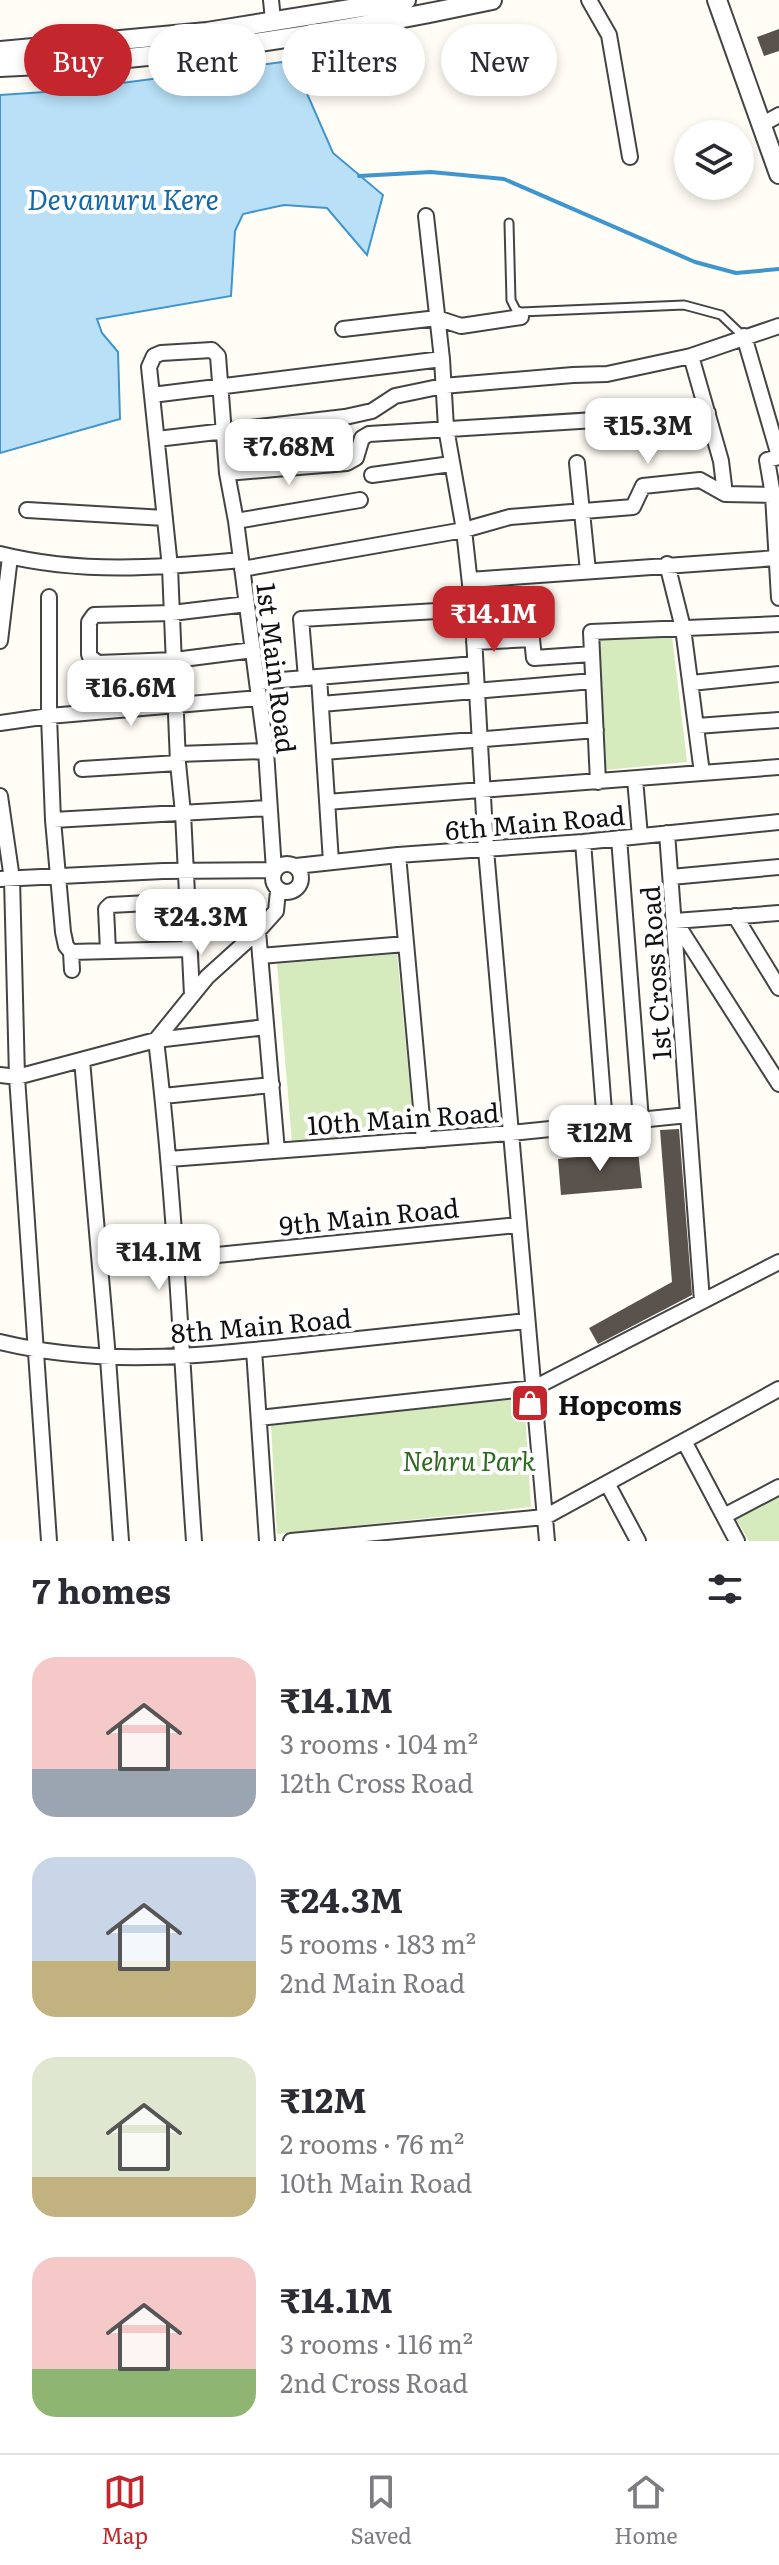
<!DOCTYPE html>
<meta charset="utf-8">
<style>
body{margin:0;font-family:Literata,serif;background:#f2f2f3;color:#2b2b33;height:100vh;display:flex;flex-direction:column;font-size:30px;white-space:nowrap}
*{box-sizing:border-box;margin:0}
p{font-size:26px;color:#7c7c81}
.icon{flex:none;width:44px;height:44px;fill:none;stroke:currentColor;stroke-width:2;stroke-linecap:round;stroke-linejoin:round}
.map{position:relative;height:1541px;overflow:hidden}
.details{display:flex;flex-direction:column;background:#fff;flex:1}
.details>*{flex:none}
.hud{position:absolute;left:24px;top:24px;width:732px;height:72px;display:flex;gap:16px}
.buttons{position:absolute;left:674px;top:120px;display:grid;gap:16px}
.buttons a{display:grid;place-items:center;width:80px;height:80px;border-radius:50%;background:#fff;box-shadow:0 4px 12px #0003;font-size:40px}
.price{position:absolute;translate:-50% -68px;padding:0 18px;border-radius:16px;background:#fff;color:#222;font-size:26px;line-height:52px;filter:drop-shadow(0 2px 4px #0008)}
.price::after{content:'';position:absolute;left:50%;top:48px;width:24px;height:18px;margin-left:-12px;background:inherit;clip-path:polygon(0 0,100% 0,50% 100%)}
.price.active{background:#c4262e;color:#fff}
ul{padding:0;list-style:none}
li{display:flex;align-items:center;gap:24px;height:200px;padding:0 32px}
li span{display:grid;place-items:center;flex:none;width:224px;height:160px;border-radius:24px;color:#555}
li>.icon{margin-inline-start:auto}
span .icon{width:96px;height:96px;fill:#fffc;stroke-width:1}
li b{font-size:34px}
h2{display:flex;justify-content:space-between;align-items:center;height:96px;padding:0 32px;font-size:34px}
.tag{padding:0 28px;border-radius:36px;background:#fff;box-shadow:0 4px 12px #0003;font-size:28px;line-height:72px}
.tag.active{background:#c4262e;color:#fff}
.tabs{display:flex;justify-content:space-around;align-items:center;height:112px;border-top:2px solid #e1e1e2;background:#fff;font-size:22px;color:#7c7c81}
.tabs a{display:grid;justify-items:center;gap:4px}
.tabs .active{color:#c4262e}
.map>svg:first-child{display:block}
.green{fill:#d5ebbd}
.water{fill:#b9e0f7;stroke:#3f96cf;stroke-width:2}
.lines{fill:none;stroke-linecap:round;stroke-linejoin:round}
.stream{stroke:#3f96cf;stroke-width:4}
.building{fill:#5a524d}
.service-casing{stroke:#444;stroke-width:11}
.minor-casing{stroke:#444;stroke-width:18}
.tertiary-casing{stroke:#444;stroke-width:22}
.service{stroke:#fff;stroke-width:7}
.minor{stroke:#fff;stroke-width:14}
.tertiary{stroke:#fff;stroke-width:18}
.labels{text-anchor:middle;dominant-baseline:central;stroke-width:8;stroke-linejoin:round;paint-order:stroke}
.street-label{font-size:26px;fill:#111;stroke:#fff}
.poi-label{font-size:26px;font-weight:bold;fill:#111;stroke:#fff;text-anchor:start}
.park-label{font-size:26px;font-style:italic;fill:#2f6b1f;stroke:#fff}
.water-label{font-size:28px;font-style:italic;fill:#1768a6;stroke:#fff}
</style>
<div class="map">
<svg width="779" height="1541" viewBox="0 0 779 1541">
<rect width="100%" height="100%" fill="#fffdf5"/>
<path class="green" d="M 672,636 L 687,762 L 606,770 L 600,640 Z
M 397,954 L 414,1128 L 292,1142 L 277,964 Z
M 524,1398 L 531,1507 L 277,1534 L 271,1425 Z
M 779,1495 L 779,1541 L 749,1541 L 736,1519 Z"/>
<path class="water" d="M 282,62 L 298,73 L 333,153 L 383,195 L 367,255 L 327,208 L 284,205 L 243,214 L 235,231 L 231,296 L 97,319 L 102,333 L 118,352 L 120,419 L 0,453 L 0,95 L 60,91 Z"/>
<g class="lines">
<path class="stream" d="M 359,176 L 431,172 L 504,179 L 695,262 L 736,273 L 779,269"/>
</g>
<path class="building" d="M 779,29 L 779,51 L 764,56 L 757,37 Z
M 679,1129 L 692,1295 L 598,1344 L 589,1328 L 672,1282 L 660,1130 Z
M 638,1151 L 642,1188 L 561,1195 L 558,1159 Z"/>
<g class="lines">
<g class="service-casing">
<path id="service" d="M 509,223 L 511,300 L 516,310 L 521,312 L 684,305 L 721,315 L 743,336"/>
</g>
<g class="minor-casing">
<path id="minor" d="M 271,0 L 273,20
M 589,0 L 609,35 L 630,157
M 761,125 L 779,115
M 426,216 L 442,359 L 446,428 L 464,530 L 472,602 L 486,850 L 547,1541
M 343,329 L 437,318 L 461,326 L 521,317
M 744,336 L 779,456
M 691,356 L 721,461 L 725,494
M 152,395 L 442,359
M 157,439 L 345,417 L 372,411 L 395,396 L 443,386 L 573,375 L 607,374 L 691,356 L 779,326
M 779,457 L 767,460 L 773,495 L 779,598
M 577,463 L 588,571
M 227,473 L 347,463 L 356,458 L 362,438 L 369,434 L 708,413
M 372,475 L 451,464
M 27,510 L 165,518
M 236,521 L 360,500
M 0,554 C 80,574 159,568 241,560
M 667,564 L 683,628 L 702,773
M 242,569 L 464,530 L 510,517 L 633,507 L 643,486 L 700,480 L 725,494 L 773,495
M 470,580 L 777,558
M 49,597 L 49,716 L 53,820 L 63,932 L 66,946 L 71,952 L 72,970
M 247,604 L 172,613 L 94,615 L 89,622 L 89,654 L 90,657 L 98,663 L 175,660 L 253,650
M 0,641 L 10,557
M 474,642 L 532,639 L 534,658 L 592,654
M 319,677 L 331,862
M 306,678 L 301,619 L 471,609
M 257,682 L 475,664
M 691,683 L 779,674
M 321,704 L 593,681
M 0,723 L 49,716 L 259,698
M 697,726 L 779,720
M 324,752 L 596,730
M 178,754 L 266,751
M 82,769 L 178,763
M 635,779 L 640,836
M 598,782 L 591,632 L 779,624
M 0,796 L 12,879 L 17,1077 L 49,1541
M 327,802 L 779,767
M 53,820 L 269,808
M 667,833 L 702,1301
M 619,838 L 641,1120
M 583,842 L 605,1124
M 398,855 L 424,1140
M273 878a14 14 0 1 1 28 0a14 14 0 1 1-28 0Z
M 296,866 L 398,855 L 583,842 L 779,822
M 671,877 L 779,867
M 0,879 L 163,871 L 274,870 L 266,751 L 236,521 L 227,473 L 218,356 L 212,350 L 161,353 L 154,356 L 149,367 L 170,567 L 178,763 L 183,813 L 192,995
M 779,913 L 675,921 L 779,1084
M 735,916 L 779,988
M 258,931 L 277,1151
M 108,951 L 106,909 L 110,905 L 188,901
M 71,952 L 190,949
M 260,956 L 406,944
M 82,1060 L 108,1358 L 121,1541
M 0,1075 L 17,1077 L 156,1040 L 266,1027
M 163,1096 L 272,1085
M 169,1159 L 511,1133 L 688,1115
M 177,1259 L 518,1225
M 0,1342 C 104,1367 198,1356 302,1345 C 377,1337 452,1329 526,1321
M 254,1350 L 267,1541
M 259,1418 L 534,1388 L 779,1262
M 684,1441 L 737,1541
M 607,1483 L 638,1541
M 724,1516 L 779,1487
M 194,1541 C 182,1374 176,1206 156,1040 L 207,977 L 258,931 L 276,911 L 278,891
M 291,1541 L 545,1517 L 779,1389"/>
</g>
<g class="tertiary-casing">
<path id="tertiary" d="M 717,0 L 779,174
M 0,51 L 207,32 L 406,0
M 0,67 C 166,60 330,35 492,0"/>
</g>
<use href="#service" class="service"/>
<use href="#minor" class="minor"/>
<use href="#tertiary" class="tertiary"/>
</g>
<defs>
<g id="shop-square" transform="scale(2)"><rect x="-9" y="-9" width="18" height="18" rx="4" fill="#c4262e" stroke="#fff"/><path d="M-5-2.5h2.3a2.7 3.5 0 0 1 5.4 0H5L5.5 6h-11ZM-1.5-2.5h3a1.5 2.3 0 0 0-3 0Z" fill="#fff"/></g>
</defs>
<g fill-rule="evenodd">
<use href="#shop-square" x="530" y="1403"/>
</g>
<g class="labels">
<g class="street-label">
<text transform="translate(278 668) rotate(83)">1st Main Road</text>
<text transform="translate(535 821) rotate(-5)">6th Main Road</text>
<text transform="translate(654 973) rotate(-94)">1st Cross Road</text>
<text transform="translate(403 1117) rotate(-4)">10th Main Road</text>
<text transform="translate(369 1215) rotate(-6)">9th Main Road</text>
<text transform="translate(261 1324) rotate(-5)">8th Main Road</text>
</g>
<g class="poi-label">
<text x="558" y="1403">Hopcoms</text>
</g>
<g class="park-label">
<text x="469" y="1459">Nehru Park</text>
</g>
<g class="water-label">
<text x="123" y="198">Devanuru Kere</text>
</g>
</g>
</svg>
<div class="buttons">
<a><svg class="icon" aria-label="layers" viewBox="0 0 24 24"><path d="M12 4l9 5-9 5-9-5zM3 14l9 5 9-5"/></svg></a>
</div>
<b class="price" style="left:648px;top:466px">₹15.3M</b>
<b class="price" style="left:289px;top:487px">₹7.68M</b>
<b class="price active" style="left:494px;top:654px">₹14.1M</b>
<b class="price" style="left:131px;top:728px">₹16.6M</b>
<b class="price" style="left:201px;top:957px">₹24.3M</b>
<b class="price" style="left:600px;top:1173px">₹12M</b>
<b class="price" style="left:159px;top:1292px">₹14.1M</b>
<div class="hud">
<a class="tag active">Buy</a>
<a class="tag">Rent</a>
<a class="tag">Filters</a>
<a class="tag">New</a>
</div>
</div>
<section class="details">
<h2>7 homes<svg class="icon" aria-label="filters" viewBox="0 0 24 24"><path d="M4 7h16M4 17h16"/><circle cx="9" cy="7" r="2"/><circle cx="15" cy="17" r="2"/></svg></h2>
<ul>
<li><span style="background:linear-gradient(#f6c9c9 70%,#9aa5b1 0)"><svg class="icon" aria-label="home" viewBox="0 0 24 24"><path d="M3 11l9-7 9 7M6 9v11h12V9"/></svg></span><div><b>₹14.1M</b><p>3 rooms · 104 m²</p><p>12th Cross Road</p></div></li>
<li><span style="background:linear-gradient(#c9d6e8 65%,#c2b280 0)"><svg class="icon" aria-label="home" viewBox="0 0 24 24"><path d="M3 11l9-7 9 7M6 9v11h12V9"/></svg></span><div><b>₹24.3M</b><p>5 rooms · 183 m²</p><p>2nd Main Road</p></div></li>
<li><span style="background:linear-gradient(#dfe7d0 75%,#c2b280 0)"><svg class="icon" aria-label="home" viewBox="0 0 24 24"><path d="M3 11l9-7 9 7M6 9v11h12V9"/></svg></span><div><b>₹12M</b><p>2 rooms · 76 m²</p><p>10th Main Road</p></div></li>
<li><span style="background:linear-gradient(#f6c9c9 70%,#8fb573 0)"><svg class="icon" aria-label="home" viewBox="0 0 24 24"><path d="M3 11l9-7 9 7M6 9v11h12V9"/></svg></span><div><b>₹14.1M</b><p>3 rooms · 116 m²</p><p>2nd Cross Road</p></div></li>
</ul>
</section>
<nav class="tabs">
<a class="active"><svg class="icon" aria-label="map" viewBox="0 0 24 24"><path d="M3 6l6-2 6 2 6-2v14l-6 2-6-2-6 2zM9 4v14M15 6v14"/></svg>Map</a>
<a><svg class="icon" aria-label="saved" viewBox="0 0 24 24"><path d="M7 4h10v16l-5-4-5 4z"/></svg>Saved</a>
<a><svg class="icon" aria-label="home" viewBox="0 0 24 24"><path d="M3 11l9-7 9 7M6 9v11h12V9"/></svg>Home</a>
</nav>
